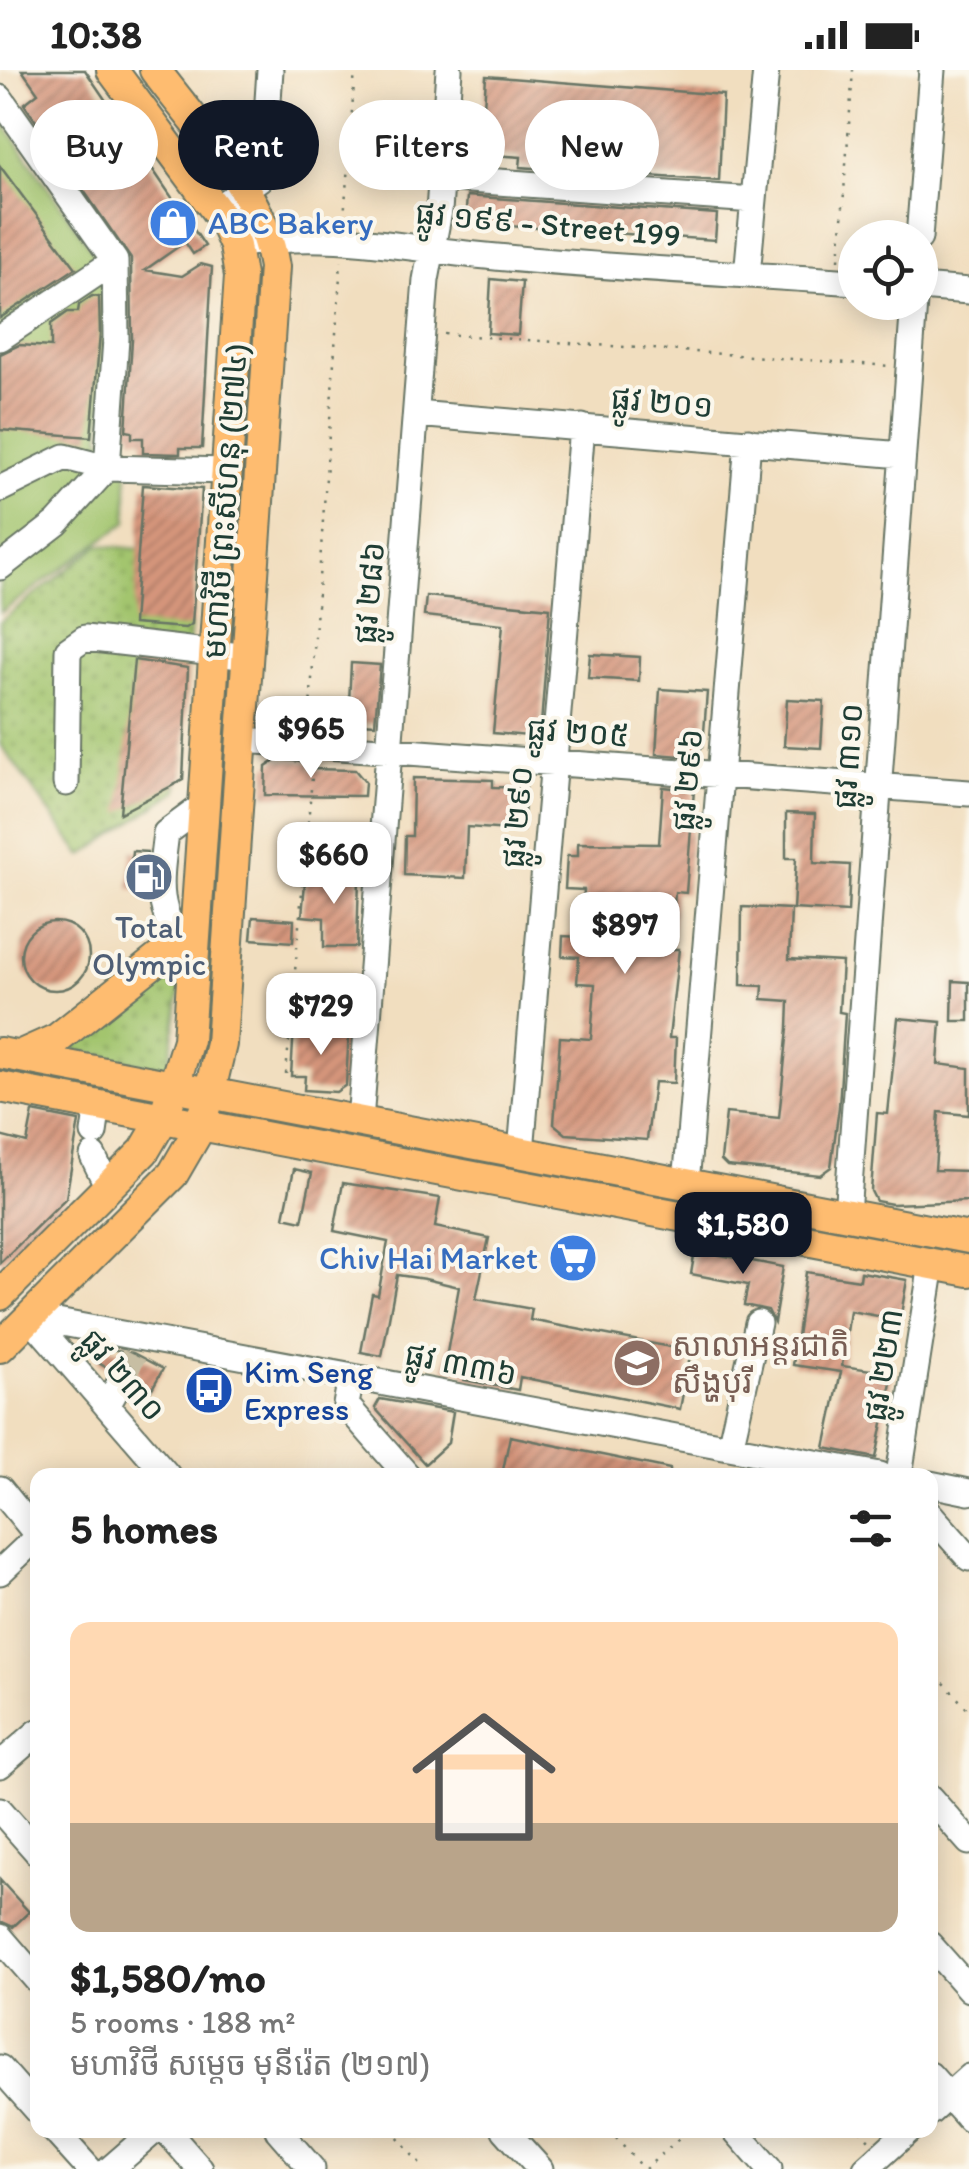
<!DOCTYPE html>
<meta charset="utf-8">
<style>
body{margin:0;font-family:Itim,"Noto Sans Khmer",sans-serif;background:#f2f2f2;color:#222;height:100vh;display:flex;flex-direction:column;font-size:38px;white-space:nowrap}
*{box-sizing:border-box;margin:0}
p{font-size:32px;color:#767676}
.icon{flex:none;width:55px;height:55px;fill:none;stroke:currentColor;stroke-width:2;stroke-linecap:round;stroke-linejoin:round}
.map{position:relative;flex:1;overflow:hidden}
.panel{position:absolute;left:30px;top:1398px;width:908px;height:670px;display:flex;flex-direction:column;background:#fff;border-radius:20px;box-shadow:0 5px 25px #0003}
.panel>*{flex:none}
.hud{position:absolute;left:30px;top:30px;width:910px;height:90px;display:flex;gap:20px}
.controls{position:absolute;left:838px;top:150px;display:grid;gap:20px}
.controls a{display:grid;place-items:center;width:100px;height:100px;border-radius:50%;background:#fff;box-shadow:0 5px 25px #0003;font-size:50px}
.price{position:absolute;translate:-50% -85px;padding:0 22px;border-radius:20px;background:#fff;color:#222;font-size:32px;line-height:65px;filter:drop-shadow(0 2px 5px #0008)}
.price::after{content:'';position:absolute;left:50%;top:60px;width:30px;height:22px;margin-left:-15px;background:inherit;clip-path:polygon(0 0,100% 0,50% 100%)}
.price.selected{background:#111827;color:#fff}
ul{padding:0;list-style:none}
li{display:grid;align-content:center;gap:20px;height:530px;padding:0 40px}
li+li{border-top:2px solid #e0e0e0}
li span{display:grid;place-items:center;height:310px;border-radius:20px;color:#555}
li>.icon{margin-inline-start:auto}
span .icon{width:180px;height:180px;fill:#fffc;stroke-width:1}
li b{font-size:42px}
h2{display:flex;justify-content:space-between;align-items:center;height:120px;padding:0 40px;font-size:42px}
.chip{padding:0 35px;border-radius:45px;background:#fff;box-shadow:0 5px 25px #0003;font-size:35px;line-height:90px}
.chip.selected{background:#111827;color:#fff}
.status{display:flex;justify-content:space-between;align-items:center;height:70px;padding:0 50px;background:#fff;direction:ltr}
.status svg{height:28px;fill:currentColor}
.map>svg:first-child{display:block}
.grass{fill:url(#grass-dots);stroke:#618151;stroke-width:2.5}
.garden{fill:#a3c56e;stroke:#618151;stroke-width:2.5}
.building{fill:url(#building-hatch)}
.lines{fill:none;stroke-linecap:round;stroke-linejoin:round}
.minor-tunnel{stroke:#c7bea3;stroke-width:25;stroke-dasharray:25 12;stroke-linecap:butt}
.minor-casing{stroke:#687565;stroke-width:29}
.major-casing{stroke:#687565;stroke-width:34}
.path{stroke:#687565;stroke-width:2.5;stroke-dasharray:2.5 8;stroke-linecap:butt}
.minor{stroke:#fff;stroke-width:25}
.major{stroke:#febc70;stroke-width:30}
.labels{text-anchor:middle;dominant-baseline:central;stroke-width:8;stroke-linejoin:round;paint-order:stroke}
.shop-label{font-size:32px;fill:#366cbe;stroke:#fbf7ec;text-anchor:start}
.street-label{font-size:32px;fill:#1f3d34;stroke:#fbf7ec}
.service-label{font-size:32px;fill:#4e5e75;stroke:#fbf7ec}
.education-label{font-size:32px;fill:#785e54;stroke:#fbf7ec;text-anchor:start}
.transit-label{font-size:32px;fill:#164399;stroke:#fbf7ec;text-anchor:start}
</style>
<div class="status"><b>10:38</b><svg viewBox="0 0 49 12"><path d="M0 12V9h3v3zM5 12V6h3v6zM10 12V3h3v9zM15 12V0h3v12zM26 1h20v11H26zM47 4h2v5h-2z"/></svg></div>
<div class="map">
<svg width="969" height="2099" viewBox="0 0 969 2099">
<defs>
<pattern id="grass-dots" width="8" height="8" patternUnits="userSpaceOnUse" patternTransform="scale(2.5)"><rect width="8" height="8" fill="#a3c56e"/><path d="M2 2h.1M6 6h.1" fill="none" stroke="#84a15b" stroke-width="1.8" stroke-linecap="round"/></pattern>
<pattern id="building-hatch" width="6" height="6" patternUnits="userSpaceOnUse" patternTransform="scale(2.5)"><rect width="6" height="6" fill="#d5957b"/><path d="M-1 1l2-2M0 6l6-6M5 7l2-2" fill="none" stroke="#ac7b66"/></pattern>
</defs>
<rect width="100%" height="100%" fill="#fbf7ec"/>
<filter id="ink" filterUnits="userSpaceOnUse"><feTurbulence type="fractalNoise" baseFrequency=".01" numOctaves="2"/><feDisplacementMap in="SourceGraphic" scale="20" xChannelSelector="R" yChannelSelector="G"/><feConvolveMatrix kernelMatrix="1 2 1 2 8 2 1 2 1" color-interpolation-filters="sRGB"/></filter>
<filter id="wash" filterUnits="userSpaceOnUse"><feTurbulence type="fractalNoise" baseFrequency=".0048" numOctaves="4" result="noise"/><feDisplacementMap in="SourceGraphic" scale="40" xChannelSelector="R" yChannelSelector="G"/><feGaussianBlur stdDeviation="2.25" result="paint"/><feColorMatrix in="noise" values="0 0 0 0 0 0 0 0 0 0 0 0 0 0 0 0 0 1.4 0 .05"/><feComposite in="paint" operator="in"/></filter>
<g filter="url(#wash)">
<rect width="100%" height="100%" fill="#f1debf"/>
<path class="grass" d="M 99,475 L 196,485 L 178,720 L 82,786 L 0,674 L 0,552 Z
M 174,903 L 181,914 L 168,1000 L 73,980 L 75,971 L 163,904 Z"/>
<path class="garden" d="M 0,48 L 110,206 L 101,369 L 127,373 L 127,452 L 0,543 Z"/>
<g id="blocks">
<path class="building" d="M 22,0 L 85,0 L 205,176 L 193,184 L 185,172 L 145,200 L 182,206 L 201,194 L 212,197 L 202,378 L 180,378 L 180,384 L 143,383 L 143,368 L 132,368 L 132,362 L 126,361 L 132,270 L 131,189 L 24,34 L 38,23 Z
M 486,6 L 723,25 L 719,111 L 520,97 L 521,87 L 481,84 Z
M 0,96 L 76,198 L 0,248 Z
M 467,126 L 717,144 L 715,170 L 465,153 Z
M 491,209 L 522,212 L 518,265 L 488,263 Z
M 92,226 L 99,227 L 100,264 L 91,367 L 0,360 L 0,284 L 19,275 L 51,277 L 51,254 L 68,242 L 78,242 L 79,235 Z
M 143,415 L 202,419 L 192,554 L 185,558 L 133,554 Z
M 426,526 L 550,538 L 540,667 L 493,663 L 503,554 L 424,546 Z
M 590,584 L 640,587 L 639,611 L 588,608 Z
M 134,590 L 188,598 L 183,710 L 120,743 Z
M 351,593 L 380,595 L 375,654 L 348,652 Z
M 660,619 L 707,622 L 703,676 L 693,687 L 656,684 Z
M 787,629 L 824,631 L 821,678 L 784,676 Z
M 278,689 L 311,693 L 310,699 L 355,700 L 365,712 L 364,726 L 265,725 L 266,697 Z
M 413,708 L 493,710 L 493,717 L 526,718 L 523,761 L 467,757 L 465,808 L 404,805 L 405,766 L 412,766 Z
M 663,717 L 694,720 L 686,823 L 675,822 L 671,879 L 679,879 L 669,968 L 676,968 L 674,1013 L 654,1012 L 647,1070 L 566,1064 L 554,1054 L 560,967 L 591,969 L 595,914 L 577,913 L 579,887 L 562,886 L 563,866 L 580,867 L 584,820 L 565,819 L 567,786 L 578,786 L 578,773 L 659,774 Z
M 786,743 L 815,744 L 814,793 L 850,795 L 848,842 L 793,839 L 796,788 L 786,788 Z
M 132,781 L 147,782 L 145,820 L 129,819 Z
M 306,802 L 359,807 L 357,877 L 324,877 L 324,848 L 302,846 Z
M 742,837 L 791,839 L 789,889 L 842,892 L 839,942 L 845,943 L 839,1037 L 831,1097 L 820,1105 L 727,1096 L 721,1090 L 726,1043 L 779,1048 L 788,958 L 789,931 L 762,929 L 763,916 L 741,915 Z
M 253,847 L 294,850 L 293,872 L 251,869 Z
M21 886a34 34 0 1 1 68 0a34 34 0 1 1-68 0Z
M 953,911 L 969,912 L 969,951 L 952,951 Z
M 898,948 L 941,952 L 938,994 L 969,998 L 969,1045 L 939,1042 L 935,1100 L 969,1101 L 969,1131 L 892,1134 L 876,1131 L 871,1121 L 877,1043 L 888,1044 Z
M 294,956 L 349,959 L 346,1015 L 336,1022 L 304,1020 L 305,1006 L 291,1006 Z
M 33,1042 L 79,1051 L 66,1128 L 0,1193 L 0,1066 L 27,1073 Z
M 294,1099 L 312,1103 L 302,1151 L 284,1147 Z
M 343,1113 L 440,1128 L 435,1157 L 489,1168 L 476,1229 L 532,1239 L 530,1250 L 691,1281 L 680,1339 L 520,1307 L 518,1320 L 464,1310 L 465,1302 L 444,1299 L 459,1217 L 425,1209 L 397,1205 L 382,1286 L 361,1282 L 372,1224 L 378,1225 L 388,1172 L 334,1161 Z
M 695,1180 L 783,1197 L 774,1252 L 768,1240 L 744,1235 L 748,1215 L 691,1204 Z
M 806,1202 L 860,1210 L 861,1202 L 907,1210 L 900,1250 L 850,1241 L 842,1296 L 893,1303 L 876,1388 L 825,1378 L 841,1302 L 793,1295 Z
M 105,1278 L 133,1283 L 163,1299 L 150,1322 L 137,1315 L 139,1306 L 132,1293 L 122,1291 L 109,1299 L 97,1292 Z
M 380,1329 L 453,1342 L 448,1373 L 425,1394 L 375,1338 Z
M 510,1366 L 670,1399 L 670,1405 L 502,1405 Z
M 0,1810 L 29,1842 L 13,1857 L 0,1851 Z"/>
</g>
</g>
<g filter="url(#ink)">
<use href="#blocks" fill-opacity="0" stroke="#687565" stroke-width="2.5"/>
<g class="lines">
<path class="minor-tunnel" d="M 123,1307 L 134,1284"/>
<g class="minor-casing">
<path id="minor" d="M 0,28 L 115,191 L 116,269 L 107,398 L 57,453 L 0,497
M 441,108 L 754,130
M 216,140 L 263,106 L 270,0
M 919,168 L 932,0
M 250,173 C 327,161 399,177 476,185 C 602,198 729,203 855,212
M 747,205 L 766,0
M 920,217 L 969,221
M 0,268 L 115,191
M 416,344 L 902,385
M 0,419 L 65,387 L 107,398 L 227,401
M 243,670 L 969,723
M 66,713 L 68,580 L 85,568 L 249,587
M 186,888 C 157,832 158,825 166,763 L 204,735
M 360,1051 L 426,210 L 439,141 L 449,0
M 94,1063 L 98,1035
M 521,1082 L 582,357
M 93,1086 L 108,1117
M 686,1114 L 748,371
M 847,1144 L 914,232
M 30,1247 L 880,1405
M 30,1247 L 167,1405
M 351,1307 L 346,1335 L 407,1405
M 107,1336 L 123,1307
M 730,1377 L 758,1253
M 899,1405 L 932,1194
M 930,1414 L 969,1422
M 0,1419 L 35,1462 L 35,1469 L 0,1502
M 930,1444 L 969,1488
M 0,1695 L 38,1662
M 930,1728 L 969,1772
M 0,1740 L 38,1783
M 0,1867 L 38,1911
M 930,1875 L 969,1919
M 0,1998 L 38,2041
M 930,2005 L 969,2049
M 930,2042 L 969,2007
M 54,2060 L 89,2099
M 166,2060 L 200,2099
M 278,2060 L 312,2099
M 505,2060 L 540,2099
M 735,2060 L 769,2099
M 110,2099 L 155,2060
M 866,2099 L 909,2060"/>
</g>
<g class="major-casing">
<path id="major" d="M 0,983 L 969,1168
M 19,986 L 57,969 L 193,861
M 0,1017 L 969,1201
M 0,1225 L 144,1081 L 164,1047 L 188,970 L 240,206 L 235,176 L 224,151 L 112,0
M 0,1277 L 173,1104 L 202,1054 L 221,974 L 274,197 C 263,122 199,60 155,0"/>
</g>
<path class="path" d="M 344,148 L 355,0
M 839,190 L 853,0
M 444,264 L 890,296
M 309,652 L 341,191
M 286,1004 L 313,696
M 930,1597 L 969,1641
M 391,2060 L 424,2099
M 609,2060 L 643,2099
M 860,2060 L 869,2070
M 645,2099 L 689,2060"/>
<use href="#minor" class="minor"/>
<use href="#major" class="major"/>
</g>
</g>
<defs>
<g id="shop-disc" transform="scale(2.5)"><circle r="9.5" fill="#3f7fe0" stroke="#fbf7ec"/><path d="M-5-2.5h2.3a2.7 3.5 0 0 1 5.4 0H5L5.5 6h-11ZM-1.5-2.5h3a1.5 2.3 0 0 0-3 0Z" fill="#fff"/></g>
<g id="fuel-disc" transform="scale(2.5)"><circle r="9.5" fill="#5c6f8a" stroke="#fbf7ec"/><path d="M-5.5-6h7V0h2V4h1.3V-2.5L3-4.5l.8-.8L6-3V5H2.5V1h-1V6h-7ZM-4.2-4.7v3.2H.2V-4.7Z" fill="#fff"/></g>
<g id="supermarket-disc" transform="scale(2.5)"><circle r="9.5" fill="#3f7fe0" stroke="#fbf7ec"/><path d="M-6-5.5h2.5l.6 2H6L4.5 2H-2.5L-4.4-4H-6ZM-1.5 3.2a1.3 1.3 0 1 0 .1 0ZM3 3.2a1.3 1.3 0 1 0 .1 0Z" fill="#fff"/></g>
<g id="school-disc" transform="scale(2.5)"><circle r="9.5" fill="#8d6e63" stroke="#fbf7ec"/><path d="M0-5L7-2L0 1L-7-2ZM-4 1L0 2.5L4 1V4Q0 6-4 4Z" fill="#fff"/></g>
<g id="bus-disc" transform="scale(2.5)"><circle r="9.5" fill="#1a4fb4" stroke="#fbf7ec"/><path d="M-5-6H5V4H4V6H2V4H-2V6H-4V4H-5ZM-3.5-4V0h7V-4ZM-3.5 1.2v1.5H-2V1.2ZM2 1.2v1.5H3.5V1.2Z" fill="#fff"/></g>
</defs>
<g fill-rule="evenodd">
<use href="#shop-disc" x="173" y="153"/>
<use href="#fuel-disc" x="149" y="807"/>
<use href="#supermarket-disc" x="573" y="1188"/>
<use href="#school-disc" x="637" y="1293"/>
<use href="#bus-disc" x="209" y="1320"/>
</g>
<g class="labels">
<g class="shop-label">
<text x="208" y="153">ABC Bakery</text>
<text x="538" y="1188" text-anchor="end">Chiv Hai Market</text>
</g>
<g class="street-label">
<text transform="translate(548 154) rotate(5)">ផ្លូវ ១៩៩ - Street 199</text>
<text transform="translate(662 332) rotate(5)">ផ្លូវ ២០១</text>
<text transform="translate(225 431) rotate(-86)">មហាវិថី ព្រះសីហនុ (២៧៤)</text>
<text transform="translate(369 523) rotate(-85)">ផ្លូវ ២៨៦</text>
<text transform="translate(578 662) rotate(4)">ផ្លូវ ២០៥</text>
<text transform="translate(848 686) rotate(-86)">ផ្លូវ ៣១០</text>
<text transform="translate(687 710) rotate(-85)">ផ្លូវ ២៩៦</text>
<text transform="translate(517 747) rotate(-85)">ផ្លូវ ២៩០</text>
<text transform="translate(461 1294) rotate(11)">ផ្លូវ ៣៣៦</text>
<text transform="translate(883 1295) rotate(-81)">ផ្លូវ ២២៣</text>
<text transform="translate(123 1305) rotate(49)">ផ្លូវ ២៣០</text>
</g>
<g class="service-label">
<text x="149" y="857">Total<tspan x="149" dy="37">Olympic</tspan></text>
</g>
<g class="education-label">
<text x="672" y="1275">សាលាអន្តរជាតិ<tspan x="672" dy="37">សឹង្ហបុរី</tspan></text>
</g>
<g class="transit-label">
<text x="244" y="1302">Kim Seng<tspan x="244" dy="37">Express</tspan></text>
</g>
</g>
</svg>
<div class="controls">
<a><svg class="icon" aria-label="locate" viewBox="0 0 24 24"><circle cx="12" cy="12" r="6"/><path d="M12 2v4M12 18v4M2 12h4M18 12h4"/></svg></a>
</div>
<b class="price" style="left:311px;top:711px">$965</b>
<b class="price" style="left:334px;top:837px">$660</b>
<b class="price" style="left:625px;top:907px">$897</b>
<b class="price" style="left:321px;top:988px">$729</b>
<b class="price selected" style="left:743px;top:1207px">$1,580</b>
<div class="hud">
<a class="chip">Buy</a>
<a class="chip selected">Rent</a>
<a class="chip">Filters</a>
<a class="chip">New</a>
</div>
<section class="panel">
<h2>5 homes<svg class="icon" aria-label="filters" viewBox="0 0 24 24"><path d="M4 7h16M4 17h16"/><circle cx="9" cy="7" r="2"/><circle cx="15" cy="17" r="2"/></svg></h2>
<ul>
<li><span style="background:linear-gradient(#ffd9b3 65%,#b9a48a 0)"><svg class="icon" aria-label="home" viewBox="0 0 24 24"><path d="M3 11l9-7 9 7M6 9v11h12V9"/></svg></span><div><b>$1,580/mo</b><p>5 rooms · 188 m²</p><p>មហាវិថី សម្តេច មុនីរ៉េត (២១៧)</p></div></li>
</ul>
</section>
</div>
